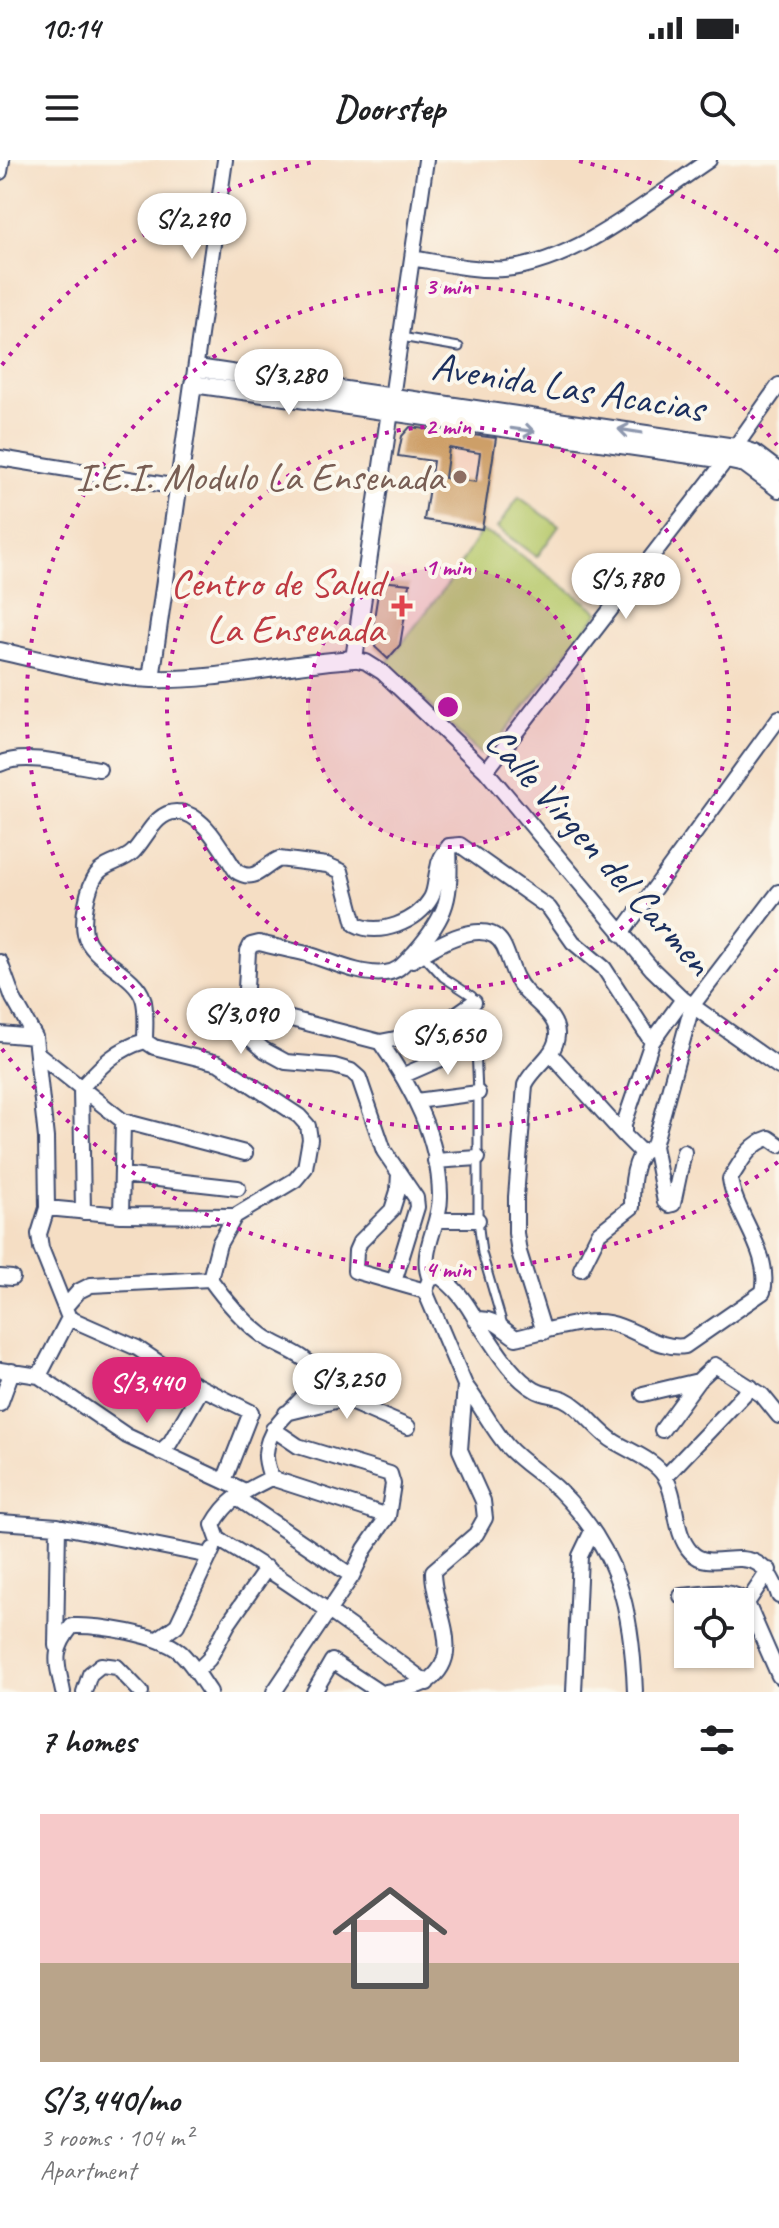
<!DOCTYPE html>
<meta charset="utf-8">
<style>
body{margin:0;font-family:Caveat,sans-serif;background:#f2f2f2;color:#202124;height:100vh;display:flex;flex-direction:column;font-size:30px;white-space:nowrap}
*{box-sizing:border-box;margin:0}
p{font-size:26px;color:#757577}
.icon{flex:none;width:44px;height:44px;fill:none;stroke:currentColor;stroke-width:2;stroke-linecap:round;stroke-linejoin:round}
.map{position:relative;height:1532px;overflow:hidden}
.side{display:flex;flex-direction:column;background:#fff;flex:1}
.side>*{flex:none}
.controls{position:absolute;left:674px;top:1428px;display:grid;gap:16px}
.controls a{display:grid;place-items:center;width:80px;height:80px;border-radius:0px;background:#fff;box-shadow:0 2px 6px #0004;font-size:40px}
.price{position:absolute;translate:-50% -68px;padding:0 18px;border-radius:28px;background:#fff;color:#222;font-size:26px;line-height:52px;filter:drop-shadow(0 2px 4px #0008)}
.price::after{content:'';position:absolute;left:50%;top:48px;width:24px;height:18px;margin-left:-12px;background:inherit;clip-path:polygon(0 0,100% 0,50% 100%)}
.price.on{background:#db2777;color:#fff}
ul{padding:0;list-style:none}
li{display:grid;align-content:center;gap:16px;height:424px;padding:0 40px}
li span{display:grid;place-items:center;height:248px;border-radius:0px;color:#555}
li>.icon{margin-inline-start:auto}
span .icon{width:144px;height:144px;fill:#fffc;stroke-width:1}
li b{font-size:34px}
h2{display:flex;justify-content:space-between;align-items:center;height:96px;padding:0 40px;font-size:34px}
.status{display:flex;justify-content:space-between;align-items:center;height:56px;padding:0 40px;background:#fff;direction:ltr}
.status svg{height:22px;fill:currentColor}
header{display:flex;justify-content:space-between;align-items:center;height:104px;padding:0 40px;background:#fff;font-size:36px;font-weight:700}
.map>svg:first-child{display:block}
.built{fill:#f5d3c1}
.park{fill:#b7c96c;stroke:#697c65;stroke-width:2}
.building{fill:#cd9f68;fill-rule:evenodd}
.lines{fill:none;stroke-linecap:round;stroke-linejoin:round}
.service-casing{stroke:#3c496d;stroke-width:11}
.minor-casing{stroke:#3c496d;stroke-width:18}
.tertiary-casing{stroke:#3c496d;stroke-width:20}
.service{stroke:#fff;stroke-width:7}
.minor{stroke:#fff;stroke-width:14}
.tertiary{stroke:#fff;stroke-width:16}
.oneway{stroke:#8d97ae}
.ring{fill:none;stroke:#b5179e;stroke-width:4;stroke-dasharray:4 8}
.education-dot{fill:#8d6e63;stroke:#fbf7ec;stroke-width:3}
.health-dot{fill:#e0444e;stroke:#fbf7ec;stroke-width:3}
.labels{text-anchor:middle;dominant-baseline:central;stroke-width:8;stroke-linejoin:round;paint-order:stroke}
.street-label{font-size:40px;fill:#1b2f5e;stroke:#fbf7ec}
.education-label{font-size:40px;fill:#785e54;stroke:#fbf7ec;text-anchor:end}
.health-label{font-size:40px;fill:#be3a42;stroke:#fbf7ec;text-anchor:end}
.centre{fill:#b5179e;stroke:#fbf7ec;stroke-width:4}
.ring-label{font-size:24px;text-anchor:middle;font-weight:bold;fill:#b5179e;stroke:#fbf7ec;stroke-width:8;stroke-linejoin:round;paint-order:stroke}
</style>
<div class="status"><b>10:14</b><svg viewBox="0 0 49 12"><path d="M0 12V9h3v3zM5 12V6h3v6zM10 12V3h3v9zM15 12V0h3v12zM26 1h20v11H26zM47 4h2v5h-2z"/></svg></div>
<header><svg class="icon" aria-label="menu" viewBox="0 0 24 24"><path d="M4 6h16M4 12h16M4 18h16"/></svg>Doorstep<svg class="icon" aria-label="search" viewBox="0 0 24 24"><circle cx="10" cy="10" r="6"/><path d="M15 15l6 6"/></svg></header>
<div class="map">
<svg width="779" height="1532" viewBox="0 0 779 1532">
<rect width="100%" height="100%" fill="#fbf7ec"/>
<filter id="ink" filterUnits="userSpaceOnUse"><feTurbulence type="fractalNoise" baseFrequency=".0125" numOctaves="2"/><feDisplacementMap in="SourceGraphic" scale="16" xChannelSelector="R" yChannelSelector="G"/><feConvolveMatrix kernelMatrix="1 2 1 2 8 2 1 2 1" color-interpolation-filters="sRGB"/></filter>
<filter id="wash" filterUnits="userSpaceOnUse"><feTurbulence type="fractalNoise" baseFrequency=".006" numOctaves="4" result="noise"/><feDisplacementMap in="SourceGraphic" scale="32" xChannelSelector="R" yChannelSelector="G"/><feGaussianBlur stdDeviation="1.8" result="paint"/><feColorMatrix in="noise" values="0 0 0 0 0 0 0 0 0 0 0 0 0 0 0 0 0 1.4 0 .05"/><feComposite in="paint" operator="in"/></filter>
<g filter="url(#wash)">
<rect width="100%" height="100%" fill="#f5dec4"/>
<path class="built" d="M 438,265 L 498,274 L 482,370 L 423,361 Z
M 381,407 L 450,420 L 389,500 L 374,487 L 377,474 L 371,472 Z"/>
<path class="park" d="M 519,337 L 559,366 L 537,397 L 497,368 Z
M 481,371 L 497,378 L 599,452 L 488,594 L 480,594 L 386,504 L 450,421 Z"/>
<g id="blocks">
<path class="building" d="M 410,267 L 496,278 L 482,369 L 424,360 L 433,301 L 398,296 L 402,276 ZM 449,288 L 480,293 L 476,322 L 445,318 Z
M 380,421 L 410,424 L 400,485 L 388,499 L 375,487 L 378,472 L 372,471 Z"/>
</g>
</g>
<g filter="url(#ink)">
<use href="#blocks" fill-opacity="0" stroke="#3c496d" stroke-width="2"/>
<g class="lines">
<g class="service-casing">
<path id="service" d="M 401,177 L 459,187
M 422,794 L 443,817 L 472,836 L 474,842 L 478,933 L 478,1060 L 482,1093 L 503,1165"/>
</g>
<g class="minor-casing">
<path id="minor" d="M 0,12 L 2,0
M 412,98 C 442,103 474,111 504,109 C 578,102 649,40 709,0
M 193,224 L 225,0
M 391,245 L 426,0
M 0,298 L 178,327
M 354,499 L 366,502 L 382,512 L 486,611 L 652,809 L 683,839 L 779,907
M 0,604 C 24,592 73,605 99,609
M 486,611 L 726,300 L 779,225
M 621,774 L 779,558
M 413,800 C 433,787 488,752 504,787 C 511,802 513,818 525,831 C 535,842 558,857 557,875 C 556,896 533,907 525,925 L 516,1037 L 516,1073 L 519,1092 L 544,1172
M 0,802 L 13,838 L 35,877 L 46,978 L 47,1048 L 39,1074 L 41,1088 L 69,1158 L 39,1216
M 245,847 L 380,882 C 412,927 439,978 440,1035 C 441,1064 418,1092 430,1119
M 0,874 L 35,877
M 380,882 L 431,872 L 474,842
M 37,893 L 123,961 L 245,993
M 550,893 L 624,975
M 404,915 L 477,883
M 416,941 L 478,933
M 654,986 L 665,1042 L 669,1045 L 673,1044 L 684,992
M 642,993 L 654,986 L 692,846 L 779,732
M 435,1001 L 478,998
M 122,1015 L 238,1028
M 47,1048 L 121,1055 L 235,1056
M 83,1052 L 81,928 C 101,906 116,889 145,881
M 121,1055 L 123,961
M 437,1060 L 478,1060
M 581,1109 L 599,1073 L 632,1047 C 632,1030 632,1008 642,993 L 624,975 L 624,964 L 652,882 L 683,839
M 0,1117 L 12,1118
M 394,1122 L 417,1047 L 416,1038 L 399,1013
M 425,1131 L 355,1111 L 356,1091 L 360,1082 L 392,1050 L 398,1031 L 399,1013 L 384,991 L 359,918 L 351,911 L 334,906 L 286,902 L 264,890 L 243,872 L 241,866 L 245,847 L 248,791 L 251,785 L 259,783 C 275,787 291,790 307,794 C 331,801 360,816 385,813 C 399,812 405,802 414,793 C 449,753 451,738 449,686
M 65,1147 L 79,1131 L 91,1125 L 210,1119
M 69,1158 L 137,1188 L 182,1218 L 251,1252 L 224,1321
M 476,1160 C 493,1183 509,1215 535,1230 C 543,1235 555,1235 564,1239 C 584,1248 596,1271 615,1282 C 630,1291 656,1301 665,1317 C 678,1338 673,1373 691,1392 C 715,1418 758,1370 779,1436
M 0,1210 L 39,1216 L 127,1276 L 245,1331
M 465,1225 C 480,1244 491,1267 507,1286 C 522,1303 542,1314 559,1330 C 619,1390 632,1449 635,1532
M 643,1234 L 698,1221 L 715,1205 L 762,1235 L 779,1256
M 0,1244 L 12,1211
M 286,1253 L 343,1239 L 408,1267
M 273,1269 L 298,1286 L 390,1314 L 393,1324 L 388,1356 L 365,1389 L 352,1416 L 274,1532
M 662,1270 L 698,1221
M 160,1292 L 170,1283 L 202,1228
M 665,1317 L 751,1227
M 271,1318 L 388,1356
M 237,1338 L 352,1416
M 0,1362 L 58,1366 L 210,1396
M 681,1436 C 703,1435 731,1426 747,1443 L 779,1516
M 747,1443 L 769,1410
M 158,1479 L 177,1465 L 213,1389
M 56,1486 L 58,1366
M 196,1512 L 209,1499 L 228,1464 L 267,1408
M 427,1523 C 359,1472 291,1422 218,1379 L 213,1365 C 228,1338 245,1331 271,1318 C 269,1311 265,1301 266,1293 C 269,1257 307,1245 317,1215 C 308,1193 280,1189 262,1175 C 241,1159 225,1140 210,1119 L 219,1084 L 235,1056 L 295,1020 L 305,1008 L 310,979 L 308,966 L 299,956 L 218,903 L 154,887 L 145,881 C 145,868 147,850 143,838 C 135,813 90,799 85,774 C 82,758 87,728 97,714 C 105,703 123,702 133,692 C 146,679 156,651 177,652 C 204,652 223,692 236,711 C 255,724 263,706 279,699 L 327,705 L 341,711 L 355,764 C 379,777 417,762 431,738 C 436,729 435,718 438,708 C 439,699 444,693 449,686 L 460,685 L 549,748 L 573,782 L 604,808 L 652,882
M 63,1532 C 57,1502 51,1492 72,1466 C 99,1465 159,1474 180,1492 C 192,1503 201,1519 210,1532
M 84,1532 L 90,1514 L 101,1505 L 117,1507 L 141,1532
M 314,1532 L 332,1501 L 379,1532
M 386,1532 C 398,1529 418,1528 428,1521 C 467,1493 432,1449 433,1411 L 476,1374 L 485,1358 L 483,1341 L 460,1290 L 465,1225 L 425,1131 L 430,1119 L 439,1116 C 456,1128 466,1142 476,1160 C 493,1156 502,1169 516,1178 C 542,1172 583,1158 609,1163 C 635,1168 658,1190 685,1186 L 763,1132 C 772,1092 736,1057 730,1019 C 741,1002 749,984 769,978 L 779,985
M 574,1532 L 580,1396 L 592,1371"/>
</g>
<g class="tertiary-casing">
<path id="tertiary" d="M 197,208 L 735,287 L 754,293 L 779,312
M 0,491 C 46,501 105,517 152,519 C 220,521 287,503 354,499 L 390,251
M 151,519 L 193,224 L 726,300 L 745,304 L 779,329"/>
</g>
<use href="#service" class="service"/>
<use href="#minor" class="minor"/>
<use href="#tertiary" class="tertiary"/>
</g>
<defs><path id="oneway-shaft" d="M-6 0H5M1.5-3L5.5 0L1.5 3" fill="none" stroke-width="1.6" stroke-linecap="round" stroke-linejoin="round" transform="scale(2)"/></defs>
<g class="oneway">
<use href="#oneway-shaft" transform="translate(523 270) rotate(8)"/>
<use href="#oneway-shaft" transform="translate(630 271) rotate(-171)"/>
</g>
</g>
<circle cx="448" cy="547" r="140" fill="#b5179e" fill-opacity=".12"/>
<g class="ring">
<circle cx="448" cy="547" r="140"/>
<circle cx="448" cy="547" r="281"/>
<path d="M777 809A421 421 0 1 1 777 285"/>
<path d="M778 1002A562 562 0 0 1 2 889M2 205A562 562 0 0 1 317 1M579 1A562 562 0 0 1 778 92"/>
</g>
<circle class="education-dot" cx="460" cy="317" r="8"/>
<path class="health-dot" d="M398 434h8v8h8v8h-8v8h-8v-8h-8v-8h8z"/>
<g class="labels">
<g class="street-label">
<text transform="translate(568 227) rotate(9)">Avenida Las Acacias</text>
<text transform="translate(599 691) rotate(48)">Calle Virgen del Carmen</text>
</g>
<g class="education-label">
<text x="444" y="317">I.E.I. Modulo La Ensenada</text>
</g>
<g class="health-label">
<text x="384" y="423">Centro de Salud<tspan x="384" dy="46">La Ensenada</tspan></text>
</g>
</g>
<circle cx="448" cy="547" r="12" class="centre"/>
<g class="ring-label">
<text x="448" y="134">3 min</text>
<text x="448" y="274">2 min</text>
<text x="448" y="415">1 min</text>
<text x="448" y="1117">4 min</text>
</g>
</svg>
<div class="controls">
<a><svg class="icon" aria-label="locate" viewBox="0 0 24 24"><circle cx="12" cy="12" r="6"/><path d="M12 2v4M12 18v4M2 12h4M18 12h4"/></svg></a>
</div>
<b class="price" style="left:192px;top:101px">S/2,290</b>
<b class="price" style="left:289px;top:257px">S/3,280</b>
<b class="price" style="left:626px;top:461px">S/5,780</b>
<b class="price" style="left:241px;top:896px">S/3,090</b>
<b class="price" style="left:448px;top:917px">S/5,650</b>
<b class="price" style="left:347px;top:1261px">S/3,250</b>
<b class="price on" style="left:147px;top:1265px">S/3,440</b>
</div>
<section class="side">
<h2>7 homes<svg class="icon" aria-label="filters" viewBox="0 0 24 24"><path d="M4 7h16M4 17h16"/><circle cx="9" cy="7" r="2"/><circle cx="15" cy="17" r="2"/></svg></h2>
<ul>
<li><span style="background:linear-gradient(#f6c9c9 60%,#b9a48a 0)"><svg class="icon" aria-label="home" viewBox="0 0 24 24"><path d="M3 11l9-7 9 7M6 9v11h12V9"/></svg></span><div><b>S/3,440/mo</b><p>3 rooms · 104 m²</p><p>Apartment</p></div></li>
</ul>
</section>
